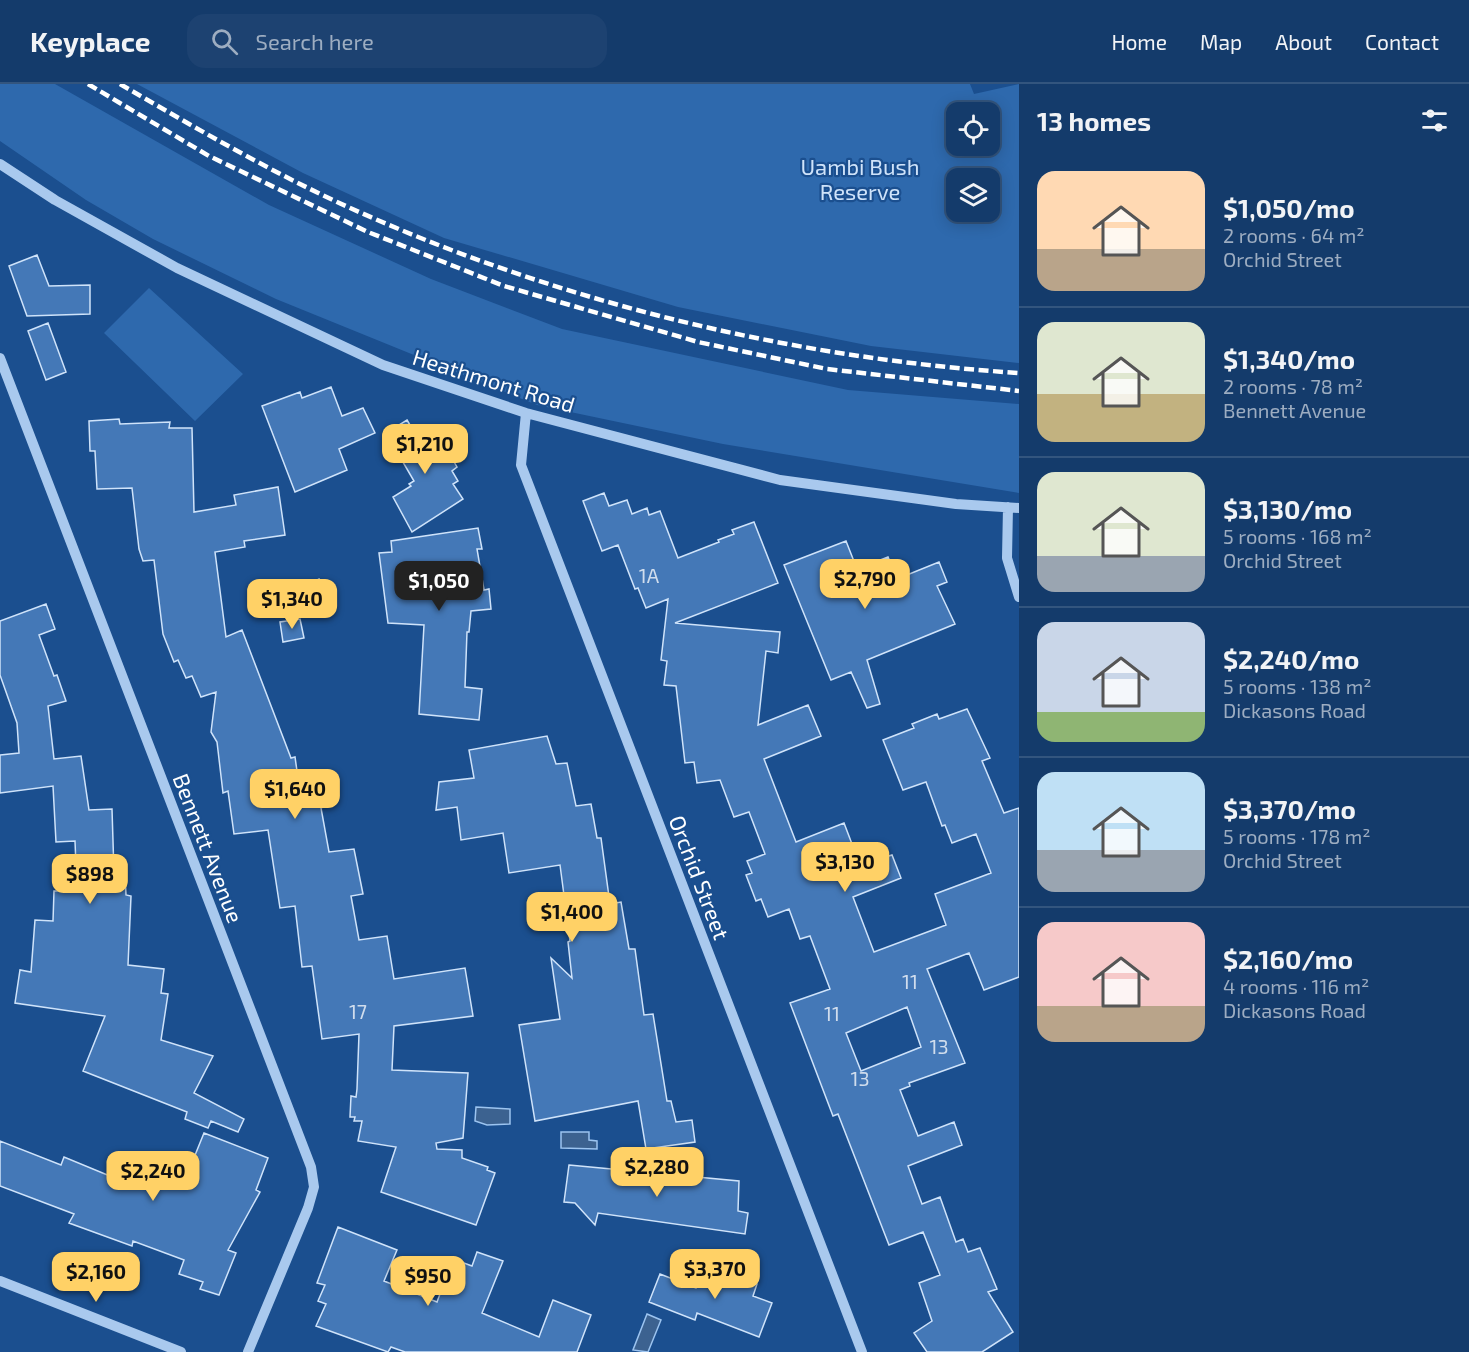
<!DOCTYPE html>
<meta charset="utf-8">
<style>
body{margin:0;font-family:"Exo 2",sans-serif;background:#1d4271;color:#f1f3f6;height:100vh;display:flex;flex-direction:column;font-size:22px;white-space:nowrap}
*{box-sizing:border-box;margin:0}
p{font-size:20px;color:#9dadc1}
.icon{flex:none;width:33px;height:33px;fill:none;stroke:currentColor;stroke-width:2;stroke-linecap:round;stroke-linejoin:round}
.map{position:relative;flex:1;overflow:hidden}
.panel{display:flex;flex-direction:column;background:#143b6b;width:450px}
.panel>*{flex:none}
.tools{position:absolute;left:946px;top:18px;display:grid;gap:12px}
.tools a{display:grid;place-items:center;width:54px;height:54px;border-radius:12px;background:#143b6b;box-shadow:0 3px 15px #0003,0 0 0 2px #33557e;font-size:30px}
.price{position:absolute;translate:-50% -51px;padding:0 14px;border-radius:12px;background:#ffd166;color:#111;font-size:20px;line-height:39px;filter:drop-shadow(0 2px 3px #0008)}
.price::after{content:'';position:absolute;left:50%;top:36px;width:18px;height:14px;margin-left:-9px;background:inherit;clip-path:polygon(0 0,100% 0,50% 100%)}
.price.selected{background:#222;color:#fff}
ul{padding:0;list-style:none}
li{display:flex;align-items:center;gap:18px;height:150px;padding:0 18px}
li+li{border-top:2px solid #33557e}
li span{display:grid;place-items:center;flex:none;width:168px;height:120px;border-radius:18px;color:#555}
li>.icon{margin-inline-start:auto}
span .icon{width:72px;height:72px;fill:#fffc;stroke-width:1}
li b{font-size:26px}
h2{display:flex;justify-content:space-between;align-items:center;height:72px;padding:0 18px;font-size:26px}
header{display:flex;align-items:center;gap:36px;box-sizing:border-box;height:84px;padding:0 30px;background:#143b6b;border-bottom:2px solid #33557e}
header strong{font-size:28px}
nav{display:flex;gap:33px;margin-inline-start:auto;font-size:21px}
.search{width:420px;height:54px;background:#1d4271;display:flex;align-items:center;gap:15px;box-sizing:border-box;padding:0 21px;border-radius:18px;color:#9dadc1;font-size:22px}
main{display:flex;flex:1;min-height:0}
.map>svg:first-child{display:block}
.green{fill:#2e69ad;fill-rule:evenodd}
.water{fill:#3c6290;stroke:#9cc4f0;stroke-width:1.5}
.building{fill:#4478b7;stroke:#cfe3fa;stroke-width:1.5;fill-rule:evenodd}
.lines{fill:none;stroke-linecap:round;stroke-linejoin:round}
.minor{stroke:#a9c9ee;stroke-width:10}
.rail{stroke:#fff;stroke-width:4.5;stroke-dasharray:10 4.5;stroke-linecap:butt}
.labels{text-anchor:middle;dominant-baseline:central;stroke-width:4.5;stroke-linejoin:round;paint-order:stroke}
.number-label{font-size:20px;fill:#d0dded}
.park-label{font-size:22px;fill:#cfe3fa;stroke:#1b4f8f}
.street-label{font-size:22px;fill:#fff;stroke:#1b4f8f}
</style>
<header>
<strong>Keyplace</strong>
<div class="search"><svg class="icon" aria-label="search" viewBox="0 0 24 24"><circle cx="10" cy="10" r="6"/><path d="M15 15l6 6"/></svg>Search here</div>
<nav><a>Home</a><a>Map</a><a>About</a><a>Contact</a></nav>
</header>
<main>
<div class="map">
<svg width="1019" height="1268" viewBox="0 0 1019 1268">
<rect width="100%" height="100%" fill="#1b4f8f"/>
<path class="green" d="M 0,0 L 55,0 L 269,121 L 431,195 L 562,245 L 848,306 L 1019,320 L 1019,409 L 723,360 L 537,321 L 276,215 L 153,155 L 86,116 L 0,57 Z
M 137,0 L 970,0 L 974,10 L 1019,0 L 1019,279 L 871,262 L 678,223 L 444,154 L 303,89 ZM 990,28 L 990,62 L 957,62 L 957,28 ZM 990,94 L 990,128 L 957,128 L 957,94 Z
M 149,204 L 243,290 L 195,337 L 104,249 Z"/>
<path class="water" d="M 476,1023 L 510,1025 L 510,1040 L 487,1041 L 475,1037 Z
M 561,1048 L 589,1048 L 589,1056 L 597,1057 L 597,1065 L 561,1064 Z
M 647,1230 L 661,1236 L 648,1268 L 633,1266 Z"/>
<path class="building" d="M 37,171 L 49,202 L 90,201 L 90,230 L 27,232 L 9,182 Z
M 48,239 L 66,288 L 46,296 L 28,247 Z
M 331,303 L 342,332 L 363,324 L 375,349 L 339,365 L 347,386 L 295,408 L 262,322 L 300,308 L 302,314 Z
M 119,335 L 120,340 L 170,338 L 169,344 L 192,344 L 194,428 L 236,421 L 234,411 L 278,403 L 285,451 L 244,457 L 245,463 L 215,468 L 226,553 L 242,546 L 291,674 L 295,673 L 298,694 L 322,691 L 324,714 L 323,723 L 321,724 L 329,768 L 354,765 L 363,810 L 351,812 L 359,856 L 387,852 L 394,895 L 465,884 L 473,932 L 394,942 L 392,986 L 468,989 L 463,1054 L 436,1059 L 437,1065 L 462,1066 L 462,1074 L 488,1083 L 487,1086 L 495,1089 L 476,1141 L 381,1108 L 396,1063 L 358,1057 L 362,1037 L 354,1037 L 355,1033 L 350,1033 L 351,1012 L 356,1013 L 357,1005 L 359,950 L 322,955 L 312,882 L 302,883 L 295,822 L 280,824 L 268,746 L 234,750 L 228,707 L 223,709 L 217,658 L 211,648 L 216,608 L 201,613 L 192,592 L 186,594 L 178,576 L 174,578 L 163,550 L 154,476 L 143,477 L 139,465 L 132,404 L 97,405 L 95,367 L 90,367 L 89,337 Z
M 407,336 L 417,353 L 433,341 L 457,383 L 452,387 L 458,397 L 453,400 L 463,415 L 412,448 L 393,413 L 411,402 L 409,400 L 414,397 L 386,349 Z
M 604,409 L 609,422 L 627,416 L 632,430 L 647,424 L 649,431 L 660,427 L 678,474 L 719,458 L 718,456 L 734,450 L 732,446 L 754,438 L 778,499 L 675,539 L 780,548 L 778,569 L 766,567 L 758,641 L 808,621 L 821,652 L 764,675 L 796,758 L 844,739 L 860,781 L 892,771 L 901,794 L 853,813 L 874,868 L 946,841 L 935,810 L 991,789 L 976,750 L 952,759 L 945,741 L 942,742 L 926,698 L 903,706 L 883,656 L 914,644 L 912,640 L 937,630 L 939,635 L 967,625 L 990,674 L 982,677 L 1004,729 L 1019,724 L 1019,893 L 984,906 L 969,869 L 927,885 L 965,979 L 909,999 L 910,1002 L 900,1006 L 918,1052 L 954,1038 L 962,1061 L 908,1082 L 922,1120 L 940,1113 L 956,1158 L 963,1155 L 968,1168 L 980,1164 L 997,1205 L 988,1208 L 1013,1248 L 982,1268 L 927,1268 L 914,1249 L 932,1237 L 919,1199 L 940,1191 L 923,1148 L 889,1161 L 838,1030 L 833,1032 L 790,919 L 830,905 L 810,852 L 800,855 L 789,825 L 768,833 L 761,815 L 756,817 L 746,791 L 752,789 L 747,777 L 765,770 L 749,728 L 734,733 L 720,696 L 697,699 L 694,678 L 685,679 L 676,602 L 664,601 L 667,577 L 661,576 L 668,515 L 646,524 L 638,504 L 635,505 L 618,461 L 602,467 L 583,417 ZM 907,923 L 921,963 L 861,987 L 846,949 Z
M 478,444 L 482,465 L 477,465 L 484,506 L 489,505 L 491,525 L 471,527 L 469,548 L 467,548 L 465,603 L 482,605 L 479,636 L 419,630 L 424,541 L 388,539 L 379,469 L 392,468 L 391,457 Z
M 846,457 L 857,485 L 888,473 L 897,495 L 939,478 L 947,498 L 937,502 L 955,540 L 867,576 L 880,620 L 867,624 L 851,588 L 831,596 L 784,481 Z
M 319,495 L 325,526 L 306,528 L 298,505 Z
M 46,520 L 55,545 L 39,551 L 54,592 L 57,591 L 66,617 L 48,622 L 54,675 L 81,672 L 89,726 L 112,725 L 114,789 L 125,790 L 126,811 L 131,812 L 128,881 L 164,885 L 161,909 L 168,910 L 161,956 L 213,972 L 194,1009 L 244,1035 L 238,1048 L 211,1037 L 208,1044 L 185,1035 L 187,1028 L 83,987 L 105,932 L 15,919 L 20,886 L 31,888 L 35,836 L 53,837 L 54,807 L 77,807 L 75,757 L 56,758 L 53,702 L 0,709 L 0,671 L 19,669 L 17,639 L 0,591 L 0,537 Z
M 300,535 L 304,554 L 283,558 L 280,538 Z
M 547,652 L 556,680 L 567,679 L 576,722 L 591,720 L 597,754 L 601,754 L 610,820 L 621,818 L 629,865 L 635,865 L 644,931 L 653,930 L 667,1017 L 671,1017 L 676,1038 L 692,1036 L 695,1058 L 646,1065 L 638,1017 L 535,1037 L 519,941 L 560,935 L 551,874 L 572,894 L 568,858 L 570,857 L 560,781 L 509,789 L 503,749 L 461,756 L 457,723 L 436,726 L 439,698 L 474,694 L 469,666 Z
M 204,1049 L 268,1074 L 256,1106 L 260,1108 L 228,1166 L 236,1169 L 219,1211 L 200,1205 L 203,1198 L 179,1190 L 184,1176 L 133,1157 L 132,1162 L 69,1139 L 74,1130 L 0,1102 L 0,1057 L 61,1081 L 64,1073 L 134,1102 L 147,1071 L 189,1086 Z
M 569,1081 L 739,1097 L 738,1127 L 748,1129 L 745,1150 L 598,1129 L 595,1141 L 575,1119 L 564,1118 Z
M 338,1143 L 397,1166 L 384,1197 L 437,1218 L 453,1175 L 472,1182 L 477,1168 L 503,1177 L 482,1229 L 539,1253 L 553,1216 L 591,1231 L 577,1268 L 405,1268 L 391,1263 L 388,1268 L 316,1242 L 326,1220 L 318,1217 L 325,1201 L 317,1199 Z
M 706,1179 L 757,1200 L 753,1212 L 772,1219 L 759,1253 L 697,1229 L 695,1236 L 649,1218 L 660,1190 L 696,1204 Z"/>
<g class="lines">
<path class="minor" d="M 0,80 L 55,116 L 177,184 L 383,281 L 526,329 L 780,396 L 956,420 L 1019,424
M 0,274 L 311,1083 L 314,1103 L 308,1124 L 248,1268
M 526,329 L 521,381 L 862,1268
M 1008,423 L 1007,474 L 1019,513
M 0,1197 L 181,1268"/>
<path class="rail" d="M 88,0 L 209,72 L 368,148 L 504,202 L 698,258 L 827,285 L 1019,307
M 120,0 C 194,43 269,87 348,123 C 558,218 789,274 1019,289"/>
</g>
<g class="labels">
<g class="number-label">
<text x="649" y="491">1A</text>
<text x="910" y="897">11</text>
<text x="358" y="927">17</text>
<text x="832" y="929">11</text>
<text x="939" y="962">13</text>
<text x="860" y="994">13</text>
</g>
<g class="park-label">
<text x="860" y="82">Uambi Bush<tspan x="860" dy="25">Reserve</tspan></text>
</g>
<g class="street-label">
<text transform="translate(494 296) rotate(17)">Heathmont Road</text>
<text transform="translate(209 764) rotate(69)">Bennett Avenue</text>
<text transform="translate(700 793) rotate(69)">Orchid Street</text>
</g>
</g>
</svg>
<div class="tools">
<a><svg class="icon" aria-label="locate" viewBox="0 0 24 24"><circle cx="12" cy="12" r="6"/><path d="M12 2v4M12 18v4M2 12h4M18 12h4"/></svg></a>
<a><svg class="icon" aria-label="layers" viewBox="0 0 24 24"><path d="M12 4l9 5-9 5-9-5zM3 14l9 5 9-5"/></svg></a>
</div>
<b class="price" style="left:425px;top:391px">$1,210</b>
<b class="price" style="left:865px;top:526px">$2,790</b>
<b class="price selected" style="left:439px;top:528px">$1,050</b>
<b class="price" style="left:292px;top:546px">$1,340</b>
<b class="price" style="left:295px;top:736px">$1,640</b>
<b class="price" style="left:845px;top:809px">$3,130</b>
<b class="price" style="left:90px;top:821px">$898</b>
<b class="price" style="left:572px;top:859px">$1,400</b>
<b class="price" style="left:657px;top:1114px">$2,280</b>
<b class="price" style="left:153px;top:1118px">$2,240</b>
<b class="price" style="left:715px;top:1216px">$3,370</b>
<b class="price" style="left:96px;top:1219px">$2,160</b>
<b class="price" style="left:428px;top:1223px">$950</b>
</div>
<section class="panel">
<h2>13 homes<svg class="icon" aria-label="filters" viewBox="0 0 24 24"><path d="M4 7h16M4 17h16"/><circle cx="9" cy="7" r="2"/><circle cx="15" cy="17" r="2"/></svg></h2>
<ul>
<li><span style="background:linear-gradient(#ffd9b3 65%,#b9a48a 0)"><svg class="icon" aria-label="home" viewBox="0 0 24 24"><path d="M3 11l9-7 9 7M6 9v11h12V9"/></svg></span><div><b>$1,050/mo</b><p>2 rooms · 64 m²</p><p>Orchid Street</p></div></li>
<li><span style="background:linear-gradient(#dfe7d0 60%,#c2b280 0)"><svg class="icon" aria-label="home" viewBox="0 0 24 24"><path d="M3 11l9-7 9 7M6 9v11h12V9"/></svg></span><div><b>$1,340/mo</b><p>2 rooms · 78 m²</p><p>Bennett Avenue</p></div></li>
<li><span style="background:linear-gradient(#dfe7d0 70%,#9aa5b1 0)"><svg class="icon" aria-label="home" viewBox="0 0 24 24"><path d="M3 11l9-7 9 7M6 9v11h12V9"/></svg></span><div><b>$3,130/mo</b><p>5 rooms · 168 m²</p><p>Orchid Street</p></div></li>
<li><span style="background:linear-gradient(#c9d6e8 75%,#8fb573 0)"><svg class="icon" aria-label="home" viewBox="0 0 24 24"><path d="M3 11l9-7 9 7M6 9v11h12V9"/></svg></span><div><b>$2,240/mo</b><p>5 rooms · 138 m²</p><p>Dickasons Road</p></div></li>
<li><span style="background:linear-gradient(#bfe0f5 65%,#9aa5b1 0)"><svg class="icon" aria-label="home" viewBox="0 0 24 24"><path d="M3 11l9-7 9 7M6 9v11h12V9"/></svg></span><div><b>$3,370/mo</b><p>5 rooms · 178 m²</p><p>Orchid Street</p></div></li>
<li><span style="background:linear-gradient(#f6c9c9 70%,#b9a48a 0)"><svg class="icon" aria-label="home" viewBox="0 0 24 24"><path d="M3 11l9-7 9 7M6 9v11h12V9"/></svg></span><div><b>$2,160/mo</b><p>4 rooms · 116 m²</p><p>Dickasons Road</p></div></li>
</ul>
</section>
</main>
